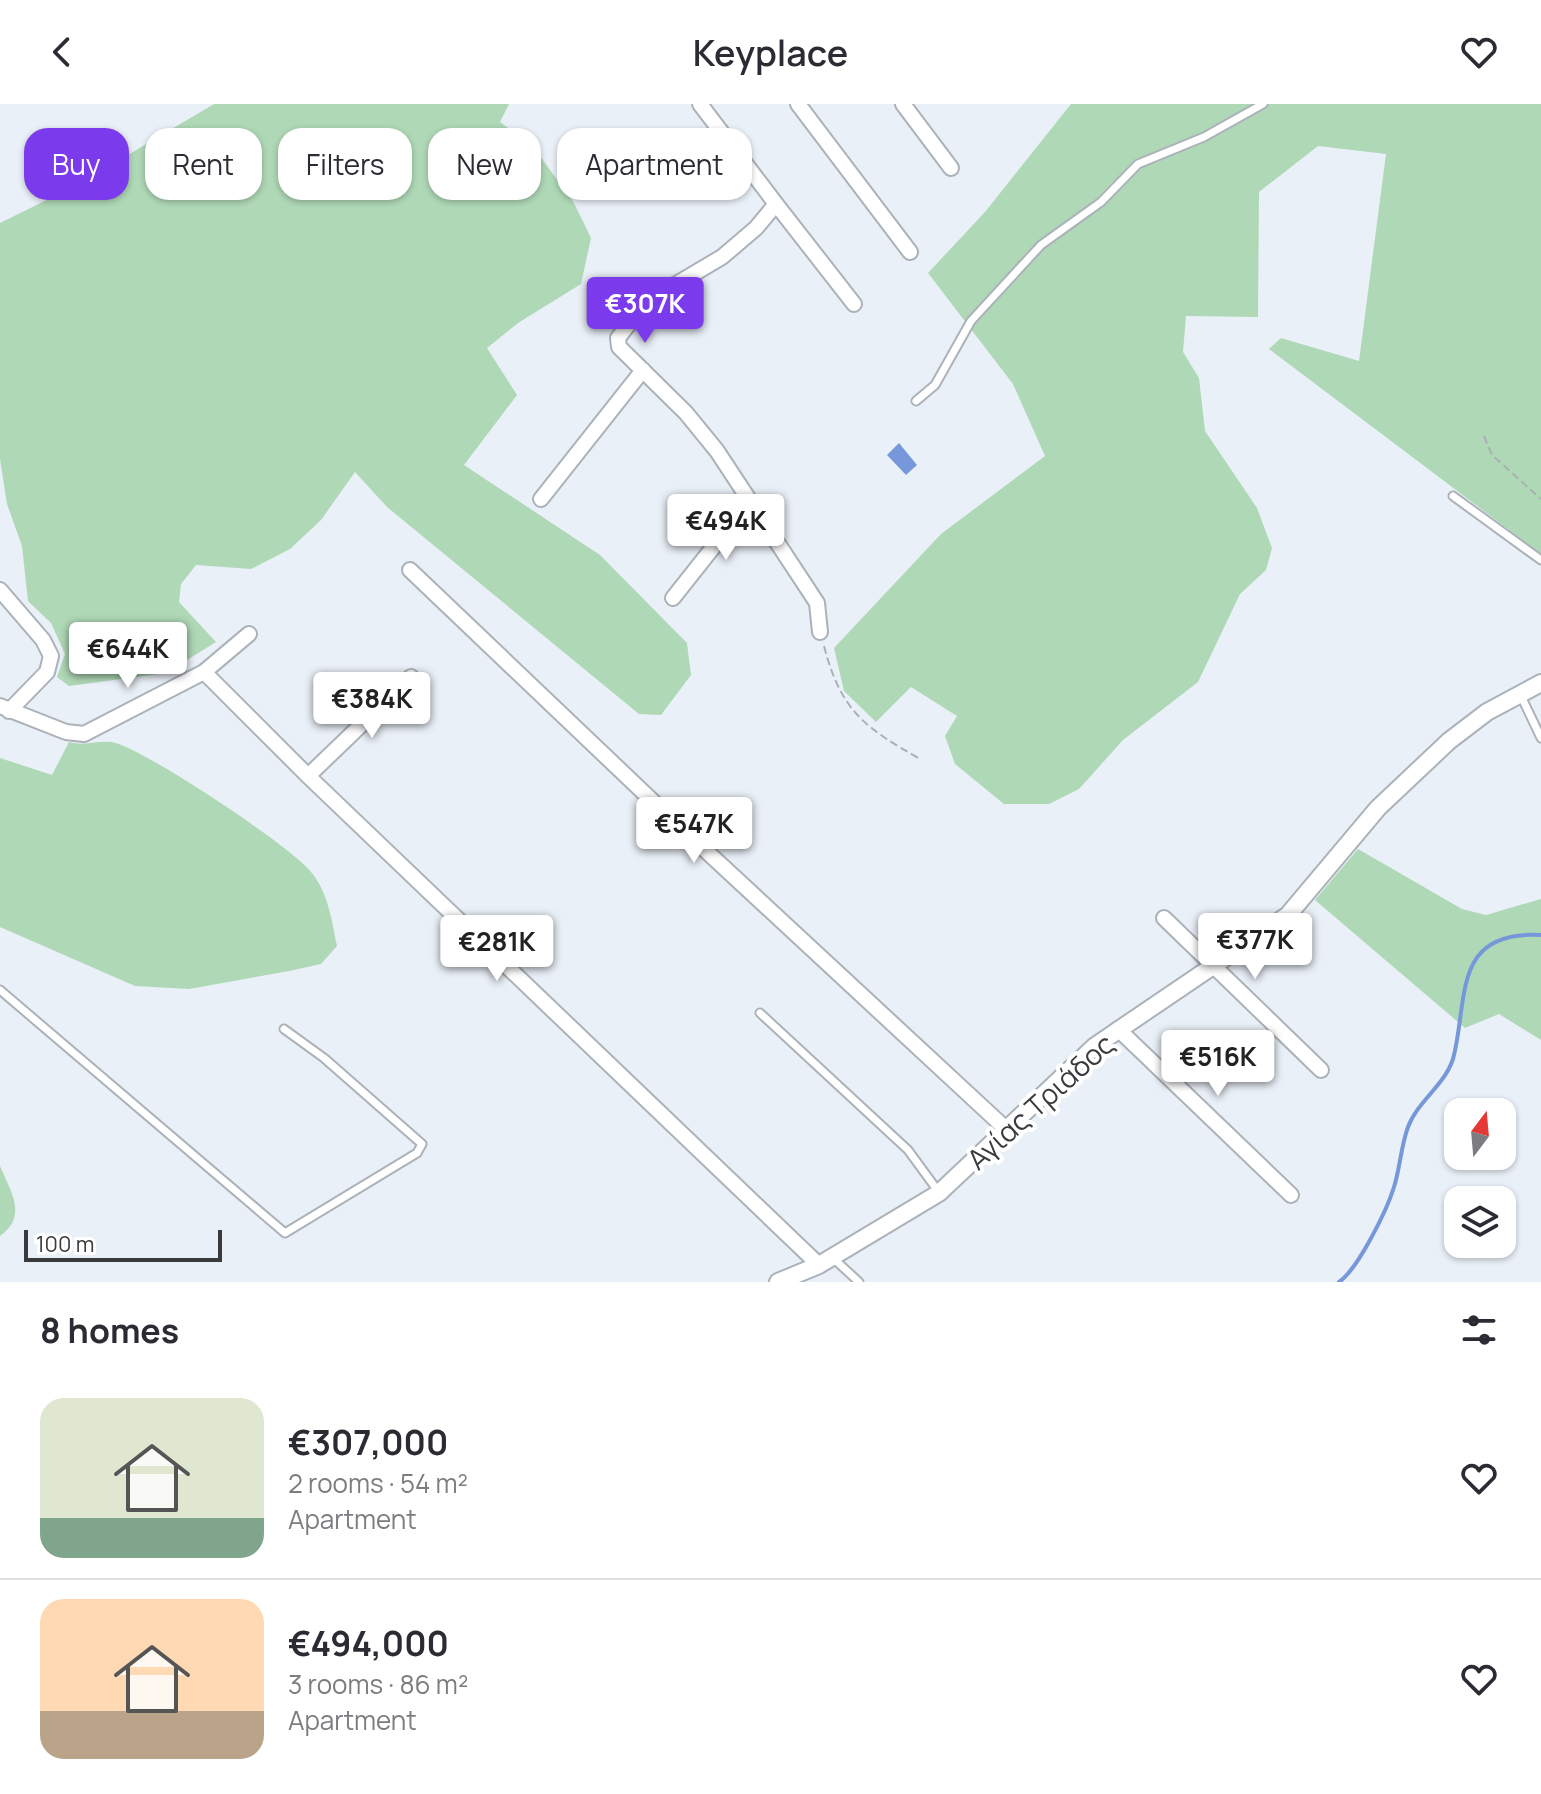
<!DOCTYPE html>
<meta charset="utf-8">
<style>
body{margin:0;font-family:Manrope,sans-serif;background:#f7f7f7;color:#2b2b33;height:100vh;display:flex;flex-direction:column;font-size:30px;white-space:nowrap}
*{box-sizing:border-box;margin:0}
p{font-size:26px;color:#7c7c81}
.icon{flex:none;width:44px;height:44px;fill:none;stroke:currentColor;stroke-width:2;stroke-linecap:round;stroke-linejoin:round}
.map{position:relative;height:1178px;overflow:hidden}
.details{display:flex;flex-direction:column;background:#fff;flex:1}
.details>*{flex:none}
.hud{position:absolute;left:24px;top:24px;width:800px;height:72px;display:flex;gap:16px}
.needle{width:52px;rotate:16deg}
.buttons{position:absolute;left:1444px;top:994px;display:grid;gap:16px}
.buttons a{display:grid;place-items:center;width:72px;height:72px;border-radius:16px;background:#fff;box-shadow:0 2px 6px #0004;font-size:40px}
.scale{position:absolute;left:24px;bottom:20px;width:198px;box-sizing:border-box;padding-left:8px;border:4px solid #383a3d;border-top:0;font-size:22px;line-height:28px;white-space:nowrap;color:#383a3d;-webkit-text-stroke:6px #fff;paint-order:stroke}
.price{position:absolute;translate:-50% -68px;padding:0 18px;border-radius:8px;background:#fff;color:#222;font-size:26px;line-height:52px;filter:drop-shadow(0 2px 4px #0008)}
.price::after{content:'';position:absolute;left:50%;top:48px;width:24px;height:18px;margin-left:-12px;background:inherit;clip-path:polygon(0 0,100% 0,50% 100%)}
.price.on{background:#7c3aed;color:#fff}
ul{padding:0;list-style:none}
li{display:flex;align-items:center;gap:24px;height:200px;padding:0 40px}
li+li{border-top:2px solid #e1e1e2}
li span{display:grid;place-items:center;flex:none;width:224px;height:160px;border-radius:24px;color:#555}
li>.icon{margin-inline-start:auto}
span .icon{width:96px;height:96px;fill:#fffc;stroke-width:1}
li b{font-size:34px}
h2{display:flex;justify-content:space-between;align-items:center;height:96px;padding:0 40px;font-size:34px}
.chip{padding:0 28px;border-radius:24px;background:#fff;box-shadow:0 2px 6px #0004;font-size:28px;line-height:72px}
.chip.on{background:#7c3aed;color:#fff}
header{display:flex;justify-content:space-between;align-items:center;height:104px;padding:0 40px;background:#fff;font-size:36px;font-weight:600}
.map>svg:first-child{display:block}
.green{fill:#afd8b6}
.water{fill:#7698da}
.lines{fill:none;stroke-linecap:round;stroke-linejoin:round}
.stream{stroke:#7698da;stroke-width:4}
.service-casing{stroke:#acb2b9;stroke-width:11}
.minor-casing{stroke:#acb2b9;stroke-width:18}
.tertiary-casing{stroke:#acb2b9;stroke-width:20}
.path{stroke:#abb0b6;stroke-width:2;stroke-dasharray:8 4;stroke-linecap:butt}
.service{stroke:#fff;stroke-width:7}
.minor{stroke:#fff;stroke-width:14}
.tertiary{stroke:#fff;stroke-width:16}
.labels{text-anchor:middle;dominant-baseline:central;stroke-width:8;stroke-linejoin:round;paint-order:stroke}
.street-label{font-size:28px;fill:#383a3d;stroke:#fff}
</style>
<header><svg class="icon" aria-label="back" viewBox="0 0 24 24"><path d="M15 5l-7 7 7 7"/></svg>Keyplace<svg class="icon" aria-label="heart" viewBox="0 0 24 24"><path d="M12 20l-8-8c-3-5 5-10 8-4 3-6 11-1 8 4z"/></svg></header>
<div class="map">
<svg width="1541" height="1178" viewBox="0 0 1541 1178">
<rect width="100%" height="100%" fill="#eaf0f8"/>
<path class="green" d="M 214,0 L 509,0 L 500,18 L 532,41 L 574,99 L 591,134 L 581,180 L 518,219 L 487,244 L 517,291 L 464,361 L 600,451 L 687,539 L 691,571 L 661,611 L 639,610 L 387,403 L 355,368 L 321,416 L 290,445 L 251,465 L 196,461 L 181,480 L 179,498 L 216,538 L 166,569 L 69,582 L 57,573 L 65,550 L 51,519 L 28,497 L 22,442 L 7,400 L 0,355 L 0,119 L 77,81 Z
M 1071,0 L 1541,0 L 1541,450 L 1269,245 L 1281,234 L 1359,257 L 1386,50 L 1318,42 L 1259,88 L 1258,213 L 1186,212 L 1183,248 L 1199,274 L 1205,327 L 1257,404 L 1272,444 L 1266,466 L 1240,490 L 1198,578 L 1123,636 L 1079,685 L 1049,700 L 1004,700 L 955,660 L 945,632 L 957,612 L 911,583 L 876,618 L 844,587 L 834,544 L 941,430 L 1045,352 L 1013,280 L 928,169 L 985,108 Z
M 69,638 C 85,642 96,637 111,638 C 139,641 292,743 311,768 C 328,788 332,817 337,842 L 321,860 L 289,867 L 189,885 L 135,882 L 0,823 L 0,654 L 52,671 Z
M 1358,745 L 1462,805 L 1486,811 L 1541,795 L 1541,936 L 1499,910 L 1465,924 L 1315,796 Z
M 0,1062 C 11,1088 28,1112 0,1132 Z"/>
<path class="water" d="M 899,339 L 917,361 L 906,371 L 887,351 Z"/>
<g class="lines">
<path class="stream" d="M 1339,1178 C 1358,1165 1387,1106 1394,1083 C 1400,1064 1401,1042 1408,1023 C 1418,996 1448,979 1454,951 C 1468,893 1453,826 1541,831"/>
<g class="service-casing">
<path id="service" d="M 916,297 L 935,281 L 971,217 L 1041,141 L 1101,98 L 1138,60 L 1204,33 L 1263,0
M 1453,392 L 1541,456
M 1521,592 L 1541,634
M 0,886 L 285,1129 L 417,1049 L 422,1040 L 324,954 L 284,925
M 760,909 L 908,1046 L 938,1087
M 834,1155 L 859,1178"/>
</g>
<g class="minor-casing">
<path id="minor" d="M 700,0 L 776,100 L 756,124 L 722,153 L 646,198 L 618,234 L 619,243 L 686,309 L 717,347 L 817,499 L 820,528
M 798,0 L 910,148
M 903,0 L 951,64
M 776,100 L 854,200
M 541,395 L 643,266
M 410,466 L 663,707 L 1006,1025
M 0,486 L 43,536 L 51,552 L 47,568 L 9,607
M 673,494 L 749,398
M 204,568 L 308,672 L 819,1161
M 0,602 L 66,628 L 84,630 L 204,568 L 249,530
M 308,672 L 411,573
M 1164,814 L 1321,966
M 1118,925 L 1291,1091"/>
</g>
<g class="tertiary-casing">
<path id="tertiary" d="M 778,1178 L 819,1161 L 939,1089 L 1095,942 L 1288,811 L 1378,704 L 1449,637 L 1487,608 L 1541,579"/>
</g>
<path class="path" d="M 1484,332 L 1492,351 L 1541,395
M 824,542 C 841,607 864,623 920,655"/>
<use href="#service" class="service"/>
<use href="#minor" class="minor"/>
<use href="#tertiary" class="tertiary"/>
</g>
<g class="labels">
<g class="street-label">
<text transform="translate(1040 997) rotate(-42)">Αγίας Τριάδος</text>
</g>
</g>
</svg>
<div class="buttons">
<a><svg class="needle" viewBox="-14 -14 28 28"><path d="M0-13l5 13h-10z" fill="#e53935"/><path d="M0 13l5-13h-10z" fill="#7c7c81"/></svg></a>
<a><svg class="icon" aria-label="layers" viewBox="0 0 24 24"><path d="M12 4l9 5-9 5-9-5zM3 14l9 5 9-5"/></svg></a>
</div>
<div class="scale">100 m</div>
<b class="price on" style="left:645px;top:241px">€307K</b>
<b class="price" style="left:726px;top:458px">€494K</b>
<b class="price" style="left:128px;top:586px">€644K</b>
<b class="price" style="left:372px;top:636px">€384K</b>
<b class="price" style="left:694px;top:761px">€547K</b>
<b class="price" style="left:1255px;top:877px">€377K</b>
<b class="price" style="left:497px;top:879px">€281K</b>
<b class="price" style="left:1218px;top:994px">€516K</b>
<div class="hud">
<a class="chip on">Buy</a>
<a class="chip">Rent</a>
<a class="chip">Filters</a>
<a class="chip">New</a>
<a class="chip">Apartment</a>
</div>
</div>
<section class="details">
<h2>8 homes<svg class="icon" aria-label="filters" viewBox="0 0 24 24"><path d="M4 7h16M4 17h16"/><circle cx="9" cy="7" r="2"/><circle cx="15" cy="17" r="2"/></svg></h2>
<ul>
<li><span style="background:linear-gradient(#dfe7d0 75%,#7fa58c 0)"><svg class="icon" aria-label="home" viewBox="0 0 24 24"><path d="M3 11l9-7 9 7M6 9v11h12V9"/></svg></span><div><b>€307,000</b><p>2 rooms · 54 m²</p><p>Apartment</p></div><svg class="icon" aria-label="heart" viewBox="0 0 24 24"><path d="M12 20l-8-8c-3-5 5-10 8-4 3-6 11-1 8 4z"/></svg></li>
<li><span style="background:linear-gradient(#ffd9b3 70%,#b9a48a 0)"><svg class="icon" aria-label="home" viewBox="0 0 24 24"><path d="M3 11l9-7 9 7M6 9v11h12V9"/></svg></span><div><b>€494,000</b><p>3 rooms · 86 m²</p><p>Apartment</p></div><svg class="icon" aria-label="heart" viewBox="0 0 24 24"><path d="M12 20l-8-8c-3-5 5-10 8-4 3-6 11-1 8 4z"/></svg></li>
</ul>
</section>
